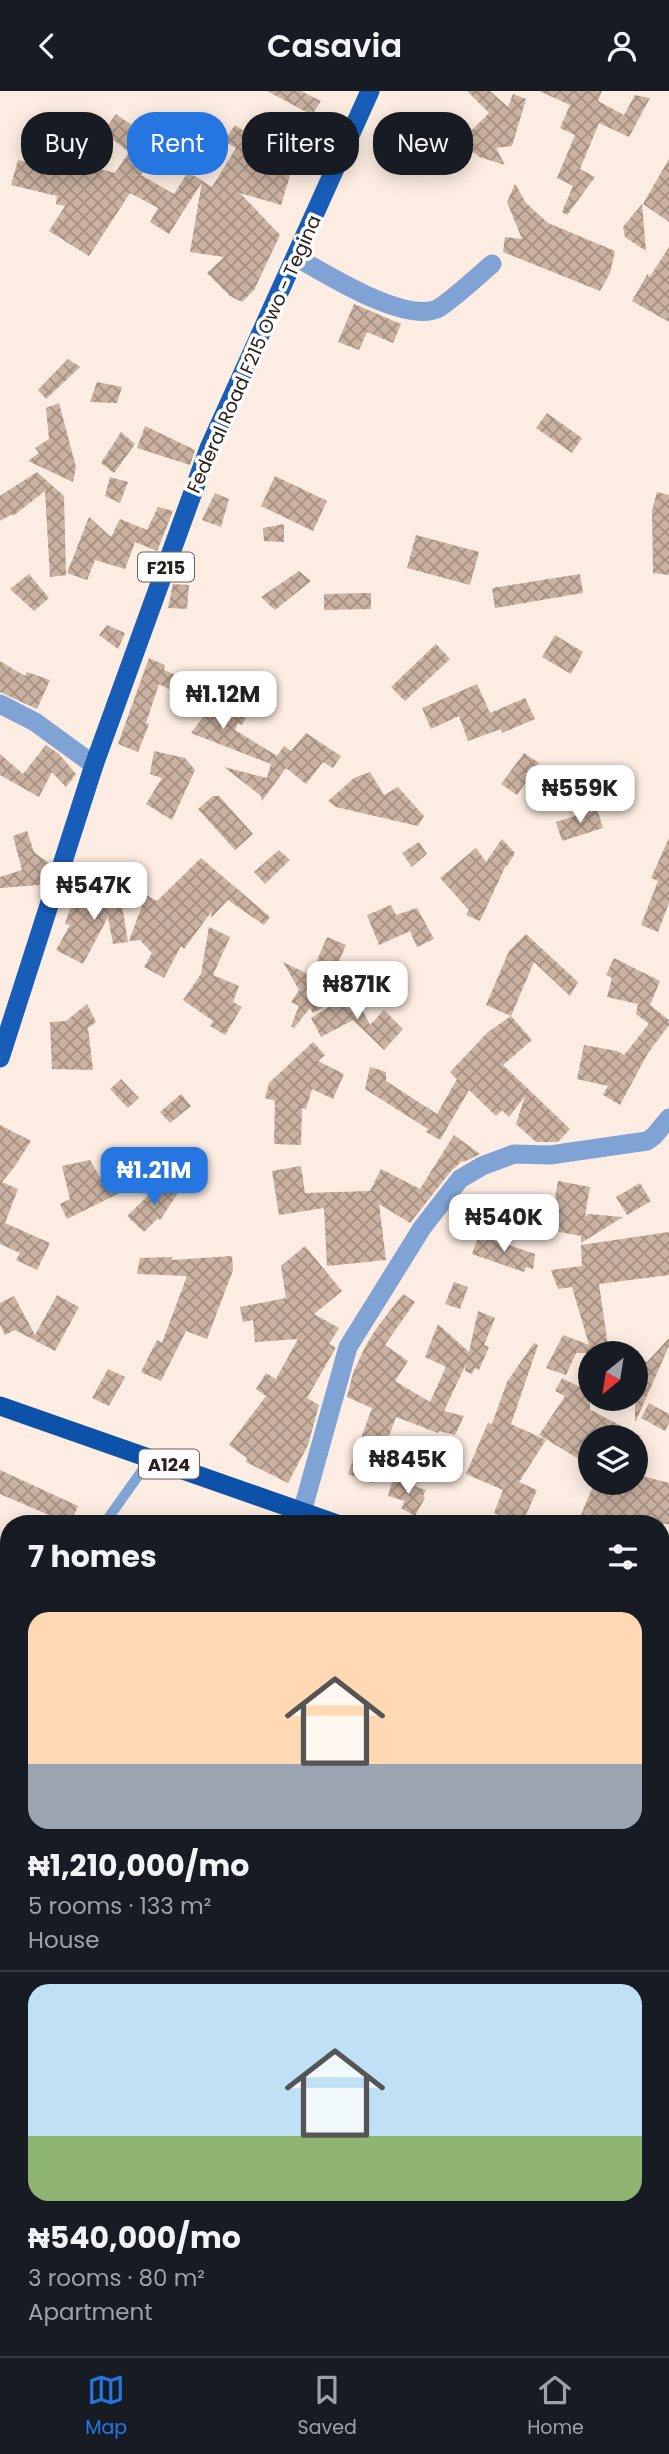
<!DOCTYPE html>
<meta charset="utf-8">
<style>
body{margin:0;font-family:Poppins,sans-serif;background:#242831;color:#f1f3f6;height:100vh;display:flex;flex-direction:column;font-size:26px;white-space:nowrap}
*{box-sizing:border-box;margin:0}
p{font-size:23px;color:#9ea1a6}
.icon{flex:none;width:38px;height:38px;fill:none;stroke:currentColor;stroke-width:2;stroke-linecap:round;stroke-linejoin:round}
.map{position:relative;flex:1;overflow:hidden}
.sheet{position:absolute;left:0px;top:1424px;width:670px;height:842px;display:flex;flex-direction:column;background:#171b24;border-radius:28px 28px 0 0;box-shadow:0 4px 18px #0003}
.sheet>*{flex:none}
.top-card{position:absolute;left:21px;top:21px;width:628px;height:63px;display:flex;gap:14px}
.needle{width:46px;rotate:210deg}
.controls{position:absolute;left:578px;top:1250px;display:grid;gap:14px}
.controls a{display:grid;place-items:center;width:70px;height:70px;border-radius:50%;background:#171b24;box-shadow:0 4px 18px #0003;font-size:35px}
.price{position:absolute;translate:-50% -60px;padding:0 16px;border-radius:14px;background:#fff;color:#222;font-size:23px;line-height:46px;filter:drop-shadow(0 2px 4px #0008)}
.price::after{content:'';position:absolute;left:50%;top:42px;width:21px;height:16px;margin-left:-10px;background:inherit;clip-path:polygon(0 0,100% 0,50% 100%)}
.price.active{background:#2676e1;color:#fff}
ul{padding:0;list-style:none}
li{display:grid;align-content:center;gap:14px;height:371px;padding:0 28px}
li+li{border-top:2px solid #363941}
li span{display:grid;place-items:center;height:217px;border-radius:21px;color:#555}
li>.icon{margin-inline-start:auto}
span .icon{width:126px;height:126px;fill:#fffc;stroke-width:1}
li b{font-size:30px}
h2{display:flex;justify-content:space-between;align-items:center;height:84px;padding:0 28px;font-size:30px}
.tag{padding:0 24px;border-radius:28px;background:#171b24;box-shadow:0 4px 18px #0003;font-size:24px;line-height:63px}
.tag.active{background:#2676e1;color:#fff}
header{display:flex;justify-content:space-between;align-items:center;height:91px;padding:0 28px;background:#171b24;font-size:32px;font-weight:600}
.tab-bar{display:flex;justify-content:space-around;align-items:center;height:98px;border-top:2px solid #363941;background:#171b24;font-size:19px;color:#9ea1a6}
.tab-bar a{display:grid;justify-items:center;gap:4px}
.tab-bar .active{color:#2676e1}
.map>svg:first-child{display:block}
.building{fill:url(#building-cross-hatch)}
.lines{fill:none;stroke-linecap:round;stroke-linejoin:round}
.service{stroke:#80a3d6;stroke-width:10}
.minor{stroke:#80a3d6;stroke-width:19}
.primary{stroke:#185eb9;stroke-width:19}
.trunk{stroke:#0c52a9;stroke-width:19}
.labels{text-anchor:middle;dominant-baseline:central;stroke-width:7;stroke-linejoin:round;paint-order:stroke}
.shield{fill:#fdfdfd;stroke:#6a635f;stroke-width:2}
.shield-label{font-size:18px;font-weight:bold;fill:#2b211b}
.street-label{font-size:19px;fill:#2b211b;stroke:#fdfdfd}
</style>
<header><svg class="icon" aria-label="back" viewBox="0 0 24 24"><path d="M15 5l-7 7 7 7"/></svg>Casavia<svg class="icon" aria-label="person" viewBox="0 0 24 24"><circle cx="12" cy="8" r="4"/><path d="M4 21q1-7 8-7t8 7"/></svg></header>
<div class="map">
<svg width="669" height="2265" viewBox="0 0 669 2265">
<defs>
<pattern id="building-cross-hatch" width="8" height="8" patternUnits="userSpaceOnUse" patternTransform="scale(1.75)"><rect width="8" height="8" fill="#cab1a0"/><path d="M0 0l8 8M0 8l8-8" fill="none" stroke="#a49082"/></pattern>
</defs>
<rect width="100%" height="100%" fill="#fcece1"/>
<path class="building" d="M 267,0 L 301,0 L 321,10 L 312,24 Z
M 467,0 L 490,0 L 508,16 L 513,3 L 526,8 L 512,55 L 496,57 L 505,74 L 479,66 L 461,50 L 489,22 Z
M 539,0 L 602,0 L 598,10 L 624,24 L 635,4 L 650,7 L 629,46 L 599,32 L 580,78 L 595,86 L 567,124 L 562,121 L 573,95 L 557,87 L 575,44 L 560,37 L 570,14 Z
M 116,23 L 133,35 L 136,30 L 151,37 L 138,64 L 149,71 L 141,84 L 174,103 L 188,81 L 212,96 L 236,57 L 224,50 L 235,34 L 248,43 L 247,45 L 278,59 L 272,72 L 292,78 L 281,114 L 240,102 L 280,144 L 254,199 L 242,211 L 230,205 L 207,182 L 224,166 L 190,161 L 202,91 L 169,143 L 150,131 L 158,117 L 130,102 L 89,165 L 49,140 L 65,115 L 56,113 L 57,105 L 11,94 L 18,69 L 37,74 L 44,46 L 73,53 L 75,37 L 94,40 L 88,75 L 115,82 L 129,61 L 103,41 Z
M 669,68 L 669,131 L 643,113 Z
M 515,93 L 526,112 L 548,132 L 615,160 L 610,182 L 600,200 L 503,161 L 505,146 L 522,148 L 507,111 Z
M 642,113 L 646,160 L 625,146 L 623,136 Z
M 669,156 L 669,231 L 632,210 L 648,182 L 649,187 Z
M 354,213 L 401,233 L 393,252 L 367,241 L 359,259 L 338,251 Z
M 68,268 L 80,276 L 46,308 L 38,299 Z
M 97,291 L 122,296 L 117,312 L 90,311 Z
M 59,312 L 76,376 L 73,391 L 28,370 L 39,362 L 35,357 L 49,348 L 46,317 Z
M 547,322 L 582,347 L 572,362 L 536,337 Z
M 145,335 L 195,359 L 190,374 L 137,357 Z
M 121,341 L 135,353 L 114,382 L 101,372 Z
M 37,381 L 64,405 L 66,484 L 50,486 L 45,400 L 13,425 L 12,423 L 0,430 L 0,405 Z
M 275,385 L 327,410 L 313,440 L 261,415 Z
M 110,386 L 128,391 L 120,412 L 105,405 Z
M 657,401 L 669,404 L 669,484 L 653,482 L 652,420 Z
M 215,402 L 229,408 L 221,436 L 202,429 Z
M 158,416 L 173,420 L 157,460 L 135,451 L 125,478 L 95,469 L 87,489 L 67,482 L 89,426 L 111,446 L 120,428 L 147,439 Z
M 284,433 L 284,451 L 264,450 L 263,437 Z
M 416,444 L 479,461 L 470,494 L 407,477 Z
M 299,480 L 311,490 L 275,519 L 261,506 Z
M 29,483 L 49,507 L 34,520 L 10,498 Z
M 580,483 L 583,502 L 495,517 L 492,497 Z
M 173,493 L 189,494 L 187,518 L 168,517 Z
M 371,502 L 371,518 L 324,519 L 324,503 Z
M 107,534 L 125,542 L 118,558 L 99,544 Z
M 555,544 L 583,561 L 571,583 L 542,566 Z
M 436,553 L 450,568 L 405,610 L 391,596 Z
M 149,567 L 165,574 L 164,579 L 203,596 L 246,627 L 242,634 L 238,632 L 235,639 L 277,665 L 284,655 L 291,660 L 306,642 L 341,665 L 333,677 L 323,671 L 306,693 L 286,677 L 262,710 L 261,705 L 224,676 L 267,687 L 271,673 L 191,642 L 209,618 L 159,593 L 146,632 L 149,633 L 138,661 L 118,653 Z
M 0,570 L 25,585 L 27,581 L 50,589 L 37,618 L 0,601 Z
M 477,593 L 490,622 L 525,607 L 535,628 L 502,642 L 501,638 L 468,650 L 459,625 L 431,638 L 422,617 Z
M 46,654 L 59,663 L 76,683 L 66,696 L 52,681 L 39,706 L 0,684 L 0,663 L 23,683 Z
M 154,660 L 185,667 L 195,679 L 172,729 L 146,713 L 162,687 L 150,683 Z
M 524,662 L 539,672 L 517,704 L 501,693 Z
M 370,681 L 384,704 L 398,696 L 424,725 L 418,735 L 336,716 L 328,710 L 354,687 Z
M 213,705 L 219,705 L 253,743 L 235,759 L 198,718 Z
M 597,718 L 603,737 L 562,750 L 556,731 Z
M 27,740 L 34,761 L 49,772 L 46,785 L 39,794 L 0,797 L 0,786 L 22,779 L 13,745 Z
M 669,747 L 669,812 L 658,841 L 641,834 L 658,790 L 651,787 Z
M 502,748 L 515,762 L 507,775 L 506,774 L 480,830 L 466,824 L 469,819 L 440,787 L 476,757 L 486,771 Z
M 419,751 L 427,763 L 412,776 L 402,762 Z
M 279,759 L 290,769 L 265,793 L 254,781 Z
M 201,767 L 270,826 L 264,834 L 228,809 L 211,827 L 212,820 L 184,858 L 181,855 L 164,887 L 144,876 L 152,862 L 140,849 L 129,850 L 146,804 L 157,810 Z
M 117,784 L 128,851 L 113,853 L 108,826 L 83,873 L 56,859 L 70,834 L 65,833 L 74,805 L 106,813 L 102,786 Z
M 391,814 L 396,824 L 417,817 L 434,848 L 417,856 L 410,840 L 379,854 L 367,824 Z
M 209,836 L 230,846 L 213,884 L 239,895 L 233,911 L 242,916 L 225,944 L 210,935 L 213,930 L 183,909 L 201,883 Z
M 526,843 L 578,891 L 570,905 L 534,871 L 511,925 L 486,914 L 509,860 Z
M 327,846 L 346,854 L 333,884 L 316,872 Z
M 614,867 L 660,890 L 650,914 L 669,929 L 669,934 L 648,962 L 620,1014 L 603,1004 L 608,995 L 577,988 L 584,954 L 617,960 L 624,964 L 649,933 L 636,923 L 638,913 L 607,906 L 612,887 L 606,884 Z
M 283,871 L 306,882 L 309,890 L 311,885 L 330,893 L 318,908 L 322,917 L 313,922 L 310,917 L 294,937 L 291,935 L 299,915 L 291,911 L 299,899 Z
M 353,901 L 370,934 L 384,919 L 403,938 L 384,959 L 353,929 L 321,946 L 311,927 Z
M 87,913 L 96,931 L 88,937 L 93,979 L 52,978 L 50,931 L 66,930 Z
M 511,925 L 532,949 L 503,974 L 570,1038 L 558,1051 L 536,1051 L 516,1033 L 525,1005 L 509,1026 L 502,1019 L 496,1025 L 469,999 L 440,1049 L 426,1041 L 428,1038 L 365,998 L 370,976 L 386,981 L 386,990 L 437,1023 L 457,988 L 450,981 L 488,941 Z
M 313,951 L 325,964 L 318,970 L 344,983 L 333,1008 L 312,998 L 306,1018 L 302,1017 L 301,1054 L 274,1053 L 275,1010 L 265,1007 L 269,992 Z
M 121,988 L 139,1007 L 128,1017 L 110,998 Z
M 181,1003 L 191,1015 L 170,1032 L 160,1021 Z
M 0,1034 L 31,1050 L 15,1075 L 2,1091 L 18,1098 L 5,1132 L 50,1152 L 37,1179 L 16,1169 L 20,1162 L 0,1153 Z
M 454,1044 L 480,1063 L 464,1071 L 462,1070 L 451,1080 L 410,1132 L 379,1113 L 386,1169 L 327,1175 L 324,1117 L 279,1124 L 272,1080 L 301,1075 L 305,1102 L 370,1100 L 381,1078 L 420,1098 Z
M 90,1069 L 105,1095 L 134,1086 L 136,1094 L 67,1128 L 60,1113 L 70,1108 L 62,1075 Z
M 558,1090 L 590,1096 L 585,1125 L 589,1123 L 623,1126 L 581,1152 L 581,1145 L 549,1139 Z
M 167,1092 L 175,1093 L 180,1099 L 160,1129 L 158,1127 L 144,1141 L 127,1125 L 153,1100 L 154,1104 Z
M 640,1092 L 651,1110 L 627,1124 L 616,1106 Z
M 669,1141 L 669,1184 L 599,1193 L 608,1255 L 601,1258 L 607,1262 L 576,1262 L 566,1284 L 546,1277 L 563,1244 L 589,1254 L 572,1196 L 558,1198 L 551,1179 L 582,1175 L 581,1154 Z
M 479,1144 L 535,1163 L 533,1178 L 526,1176 L 524,1181 L 472,1163 Z
M 305,1155 L 342,1200 L 314,1223 L 339,1237 L 329,1253 L 335,1256 L 335,1258 L 307,1307 L 319,1314 L 308,1354 L 288,1392 L 246,1371 L 247,1367 L 229,1354 L 266,1305 L 256,1298 L 266,1282 L 276,1288 L 298,1248 L 255,1251 L 253,1229 L 243,1231 L 240,1216 L 286,1207 L 281,1175 Z
M 232,1165 L 233,1179 L 207,1248 L 186,1240 L 161,1290 L 141,1281 L 157,1249 L 162,1252 L 187,1185 L 137,1183 L 140,1167 L 172,1166 L 172,1169 Z
M 454,1191 L 468,1196 L 460,1218 L 445,1213 Z
M 403,1203 L 415,1211 L 385,1254 L 408,1270 L 395,1290 L 430,1311 L 446,1276 L 425,1266 L 438,1233 L 469,1261 L 478,1220 L 495,1227 L 484,1254 L 489,1256 L 479,1279 L 475,1277 L 472,1283 L 465,1280 L 466,1273 L 444,1320 L 464,1325 L 455,1344 L 439,1340 L 438,1342 L 396,1326 L 372,1392 L 348,1383 L 372,1317 L 347,1306 L 353,1282 L 365,1256 L 376,1238 Z
M 57,1204 L 79,1216 L 55,1260 L 15,1239 L 5,1244 L 0,1234 L 0,1212 L 14,1205 L 35,1244 Z
M 669,1247 L 669,1255 L 635,1332 L 635,1265 L 647,1271 Z
M 534,1252 L 538,1254 L 511,1333 L 546,1349 L 519,1391 L 537,1399 L 522,1433 L 494,1422 L 503,1399 L 466,1383 L 488,1332 L 492,1333 L 507,1291 Z
M 108,1278 L 125,1286 L 109,1315 L 92,1307 Z
M 562,1287 L 590,1301 L 590,1321 L 591,1319 L 642,1346 L 590,1346 L 590,1358 L 582,1370 L 539,1344 L 565,1305 L 555,1300 Z
M 649,1312 L 669,1323 L 669,1332 L 665,1340 L 641,1327 Z
M 0,1379 L 78,1415 L 70,1433 L 0,1403 Z
M 635,1383 L 669,1392 L 669,1433 L 577,1433 L 595,1391 L 635,1391 Z
M 393,1388 L 426,1399 L 423,1405 L 425,1407 L 415,1425 L 401,1417 L 405,1410 L 388,1405 Z"/>
<g class="lines">
<path class="service" d="M 104,1433 L 151,1367
M 0,1692 L 9,1673
M 0,1721 L 9,1727"/>
<path class="minor" d="M 296,166 C 326,183 403,232 437,218 C 449,212 480,183 492,173
M 0,613 L 35,631 L 94,674
M 302,1421 L 348,1256 L 422,1137 L 460,1088 L 482,1075 L 514,1063 L 550,1064 L 647,1050 L 654,1045 L 669,1027
M 662,1972 L 669,1954"/>
<path class="primary" d="M 0,967 L 94,674 L 209,357 L 370,0"/>
<path class="trunk" d="M 0,1315 L 337,1433
M 662,1551 L 669,1553"/>
</g>
<g class="labels">
<g class="shield">
<rect x="138" y="461.5" width="56" height="29" rx="5"/>
<rect x="139" y="1358.5" width="60" height="29" rx="5"/>
</g>
<g class="shield-label">
<text x="166" y="476">F215</text>
<text x="169" y="1373">A124</text>
</g>
<g class="street-label">
<text transform="translate(254 263) rotate(-66)">Federal Road F215 Owo - Tegina</text>
</g>
</g>
</svg>
<div class="controls">
<a><svg class="needle" viewBox="-14 -14 28 28"><path d="M0-13l5 13h-10z" fill="#e53935"/><path d="M0 13l5-13h-10z" fill="#9ea1a6"/></svg></a>
<a><svg class="icon" aria-label="layers" viewBox="0 0 24 24"><path d="M12 4l9 5-9 5-9-5zM3 14l9 5 9-5"/></svg></a>
</div>
<b class="price" style="left:223px;top:640px">₦1.12M</b>
<b class="price" style="left:580px;top:734px">₦559K</b>
<b class="price" style="left:94px;top:831px">₦547K</b>
<b class="price" style="left:357px;top:930px">₦871K</b>
<b class="price active" style="left:154px;top:1116px">₦1.21M</b>
<b class="price" style="left:504px;top:1163px">₦540K</b>
<b class="price" style="left:408px;top:1405px">₦845K</b>
<div class="top-card">
<a class="tag">Buy</a>
<a class="tag active">Rent</a>
<a class="tag">Filters</a>
<a class="tag">New</a>
</div>
<section class="sheet">
<h2>7 homes<svg class="icon" aria-label="filters" viewBox="0 0 24 24"><path d="M4 7h16M4 17h16"/><circle cx="9" cy="7" r="2"/><circle cx="15" cy="17" r="2"/></svg></h2>
<ul>
<li><span style="background:linear-gradient(#ffd9b3 70%,#9aa5b1 0)"><svg class="icon" aria-label="home" viewBox="0 0 24 24"><path d="M3 11l9-7 9 7M6 9v11h12V9"/></svg></span><div><b>₦1,210,000/mo</b><p>5 rooms · 133 m²</p><p>House</p></div></li>
<li><span style="background:linear-gradient(#bfe0f5 70%,#8fb573 0)"><svg class="icon" aria-label="home" viewBox="0 0 24 24"><path d="M3 11l9-7 9 7M6 9v11h12V9"/></svg></span><div><b>₦540,000/mo</b><p>3 rooms · 80 m²</p><p>Apartment</p></div></li>
</ul>
</section>
</div>
<nav class="tab-bar">
<a class="active"><svg class="icon" aria-label="map" viewBox="0 0 24 24"><path d="M3 6l6-2 6 2 6-2v14l-6 2-6-2-6 2zM9 4v14M15 6v14"/></svg>Map</a>
<a><svg class="icon" aria-label="saved" viewBox="0 0 24 24"><path d="M7 4h10v16l-5-4-5 4z"/></svg>Saved</a>
<a><svg class="icon" aria-label="home" viewBox="0 0 24 24"><path d="M3 11l9-7 9 7M6 9v11h12V9"/></svg>Home</a>
</nav>
